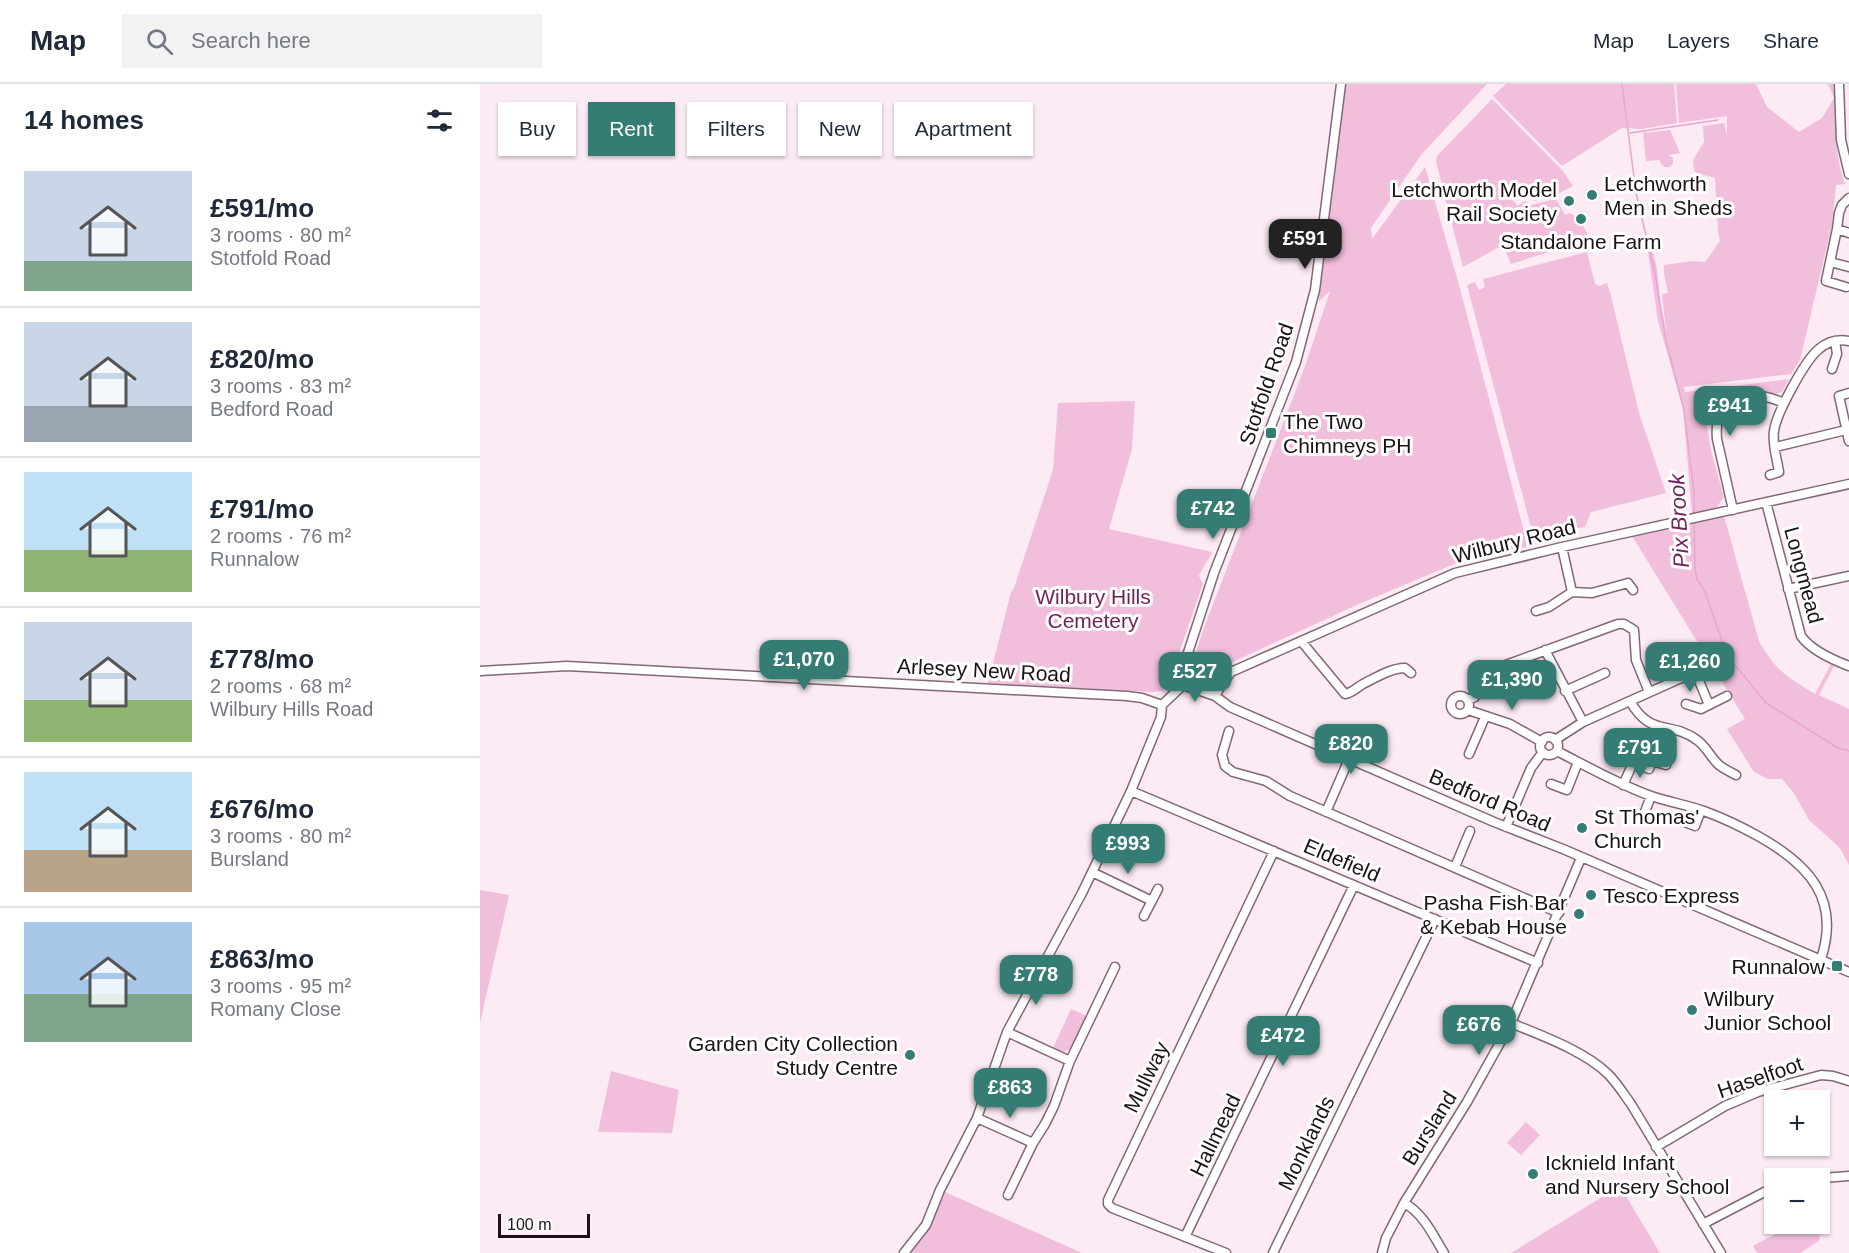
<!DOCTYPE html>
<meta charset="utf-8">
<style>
body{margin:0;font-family:Helvetica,sans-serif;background:#f2f2f3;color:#1f2937;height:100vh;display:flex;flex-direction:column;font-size:22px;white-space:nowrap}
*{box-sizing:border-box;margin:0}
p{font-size:20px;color:#747a83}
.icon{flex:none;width:33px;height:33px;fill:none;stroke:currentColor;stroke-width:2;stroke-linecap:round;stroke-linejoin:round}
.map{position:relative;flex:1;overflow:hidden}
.drawer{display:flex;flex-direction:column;background:#fff;width:480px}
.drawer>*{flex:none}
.banner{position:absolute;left:18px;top:18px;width:570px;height:54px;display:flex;gap:12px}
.buttons{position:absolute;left:1284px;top:1006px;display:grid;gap:12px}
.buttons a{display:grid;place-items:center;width:66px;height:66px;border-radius:0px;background:#fff;box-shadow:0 2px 4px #0004;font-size:30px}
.scale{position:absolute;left:18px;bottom:15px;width:92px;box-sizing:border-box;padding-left:6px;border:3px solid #1b1117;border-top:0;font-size:16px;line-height:21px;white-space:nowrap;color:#1b1117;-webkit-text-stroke:4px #fff;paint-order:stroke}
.price{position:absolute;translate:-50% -51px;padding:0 14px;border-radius:12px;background:#357c74;color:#fff;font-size:20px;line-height:39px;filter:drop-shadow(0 2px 3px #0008)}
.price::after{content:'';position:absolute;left:50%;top:36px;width:18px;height:14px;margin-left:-9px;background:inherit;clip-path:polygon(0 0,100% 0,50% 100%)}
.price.active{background:#222;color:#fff}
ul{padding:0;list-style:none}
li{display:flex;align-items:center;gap:18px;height:150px;padding:0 24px}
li+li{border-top:2px solid #e0e1e3}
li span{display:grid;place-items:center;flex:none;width:168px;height:120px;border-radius:0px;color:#555}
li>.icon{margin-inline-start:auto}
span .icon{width:72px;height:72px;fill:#fffc;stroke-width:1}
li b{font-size:26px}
h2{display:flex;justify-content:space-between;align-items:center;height:72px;padding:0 24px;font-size:26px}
.pill{padding:0 21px;border-radius:0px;background:#fff;box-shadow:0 2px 4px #0004;font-size:21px;line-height:54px}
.pill.active{background:#357c74;color:#fff}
header{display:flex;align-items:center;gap:36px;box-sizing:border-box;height:84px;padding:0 30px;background:#fff;border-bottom:2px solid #e0e1e3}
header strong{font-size:28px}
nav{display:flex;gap:33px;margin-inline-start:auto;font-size:21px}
.search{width:420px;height:54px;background:#f2f2f3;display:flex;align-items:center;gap:15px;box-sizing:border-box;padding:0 21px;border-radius:0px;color:#747a83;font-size:22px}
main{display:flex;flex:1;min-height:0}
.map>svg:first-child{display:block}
.green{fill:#f1bfdc}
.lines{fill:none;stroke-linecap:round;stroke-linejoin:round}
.stream{stroke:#eba4ce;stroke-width:1.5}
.minor-casing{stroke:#826877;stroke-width:11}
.minor{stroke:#fff;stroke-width:8}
.poi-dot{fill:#357c74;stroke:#fff;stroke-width:2}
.labels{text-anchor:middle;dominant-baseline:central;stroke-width:6;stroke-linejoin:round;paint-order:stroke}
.poi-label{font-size:21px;fill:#1b1117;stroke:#fff;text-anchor:start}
.street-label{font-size:21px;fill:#1b1117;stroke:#fff}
.park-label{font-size:21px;fill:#732259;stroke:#fff}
.water-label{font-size:22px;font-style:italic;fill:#732359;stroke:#fff}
</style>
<header>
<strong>Map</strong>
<div class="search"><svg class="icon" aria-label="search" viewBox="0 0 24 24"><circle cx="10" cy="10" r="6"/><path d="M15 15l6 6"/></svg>Search here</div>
<nav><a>Map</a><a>Layers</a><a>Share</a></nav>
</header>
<main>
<section class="drawer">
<h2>14 homes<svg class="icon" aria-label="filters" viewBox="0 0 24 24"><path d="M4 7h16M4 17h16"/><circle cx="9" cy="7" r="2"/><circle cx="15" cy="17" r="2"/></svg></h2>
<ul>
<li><span style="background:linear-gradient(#c9d6e8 75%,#7fa58c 0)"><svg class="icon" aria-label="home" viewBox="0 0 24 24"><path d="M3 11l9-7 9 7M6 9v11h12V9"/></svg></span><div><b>£591/mo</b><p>3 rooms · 80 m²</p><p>Stotfold Road</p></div></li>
<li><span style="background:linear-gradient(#c9d6e8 70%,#9aa5b1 0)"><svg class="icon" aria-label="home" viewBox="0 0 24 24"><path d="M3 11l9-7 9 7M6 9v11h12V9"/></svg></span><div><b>£820/mo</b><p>3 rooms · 83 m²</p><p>Bedford Road</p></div></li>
<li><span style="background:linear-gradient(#bfe0f5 65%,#8fb573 0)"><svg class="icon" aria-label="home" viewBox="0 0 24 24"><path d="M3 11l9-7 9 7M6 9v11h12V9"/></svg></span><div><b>£791/mo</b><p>2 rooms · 76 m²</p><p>Runnalow</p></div></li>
<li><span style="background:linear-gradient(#c9d6e8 65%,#8fb573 0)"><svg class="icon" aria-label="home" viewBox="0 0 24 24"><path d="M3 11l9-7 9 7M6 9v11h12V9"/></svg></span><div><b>£778/mo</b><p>2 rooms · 68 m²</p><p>Wilbury Hills Road</p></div></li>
<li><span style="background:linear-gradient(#bfe0f5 65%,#b9a48a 0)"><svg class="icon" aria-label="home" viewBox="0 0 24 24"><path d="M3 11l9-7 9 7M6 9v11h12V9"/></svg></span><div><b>£676/mo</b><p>3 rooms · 80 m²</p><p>Bursland</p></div></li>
<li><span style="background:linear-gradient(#a9c7e8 60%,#7fa58c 0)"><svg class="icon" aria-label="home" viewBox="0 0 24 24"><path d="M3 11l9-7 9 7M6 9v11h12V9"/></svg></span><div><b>£863/mo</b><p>3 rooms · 95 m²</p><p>Romany Close</p></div></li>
</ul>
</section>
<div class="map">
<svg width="1369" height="1169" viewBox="0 0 1369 1169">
<rect width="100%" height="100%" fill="#fceaf4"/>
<path class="green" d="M 864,0 L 1007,0 L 941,71 L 891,144 L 892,155 L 945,83 L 979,201 L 1046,455 L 1046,463 L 974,480 L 879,520 L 733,587 L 714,573 L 725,541 L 824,285 L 850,207 L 839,217 L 840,199 Z
M 1026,0 L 1194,0 L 1197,39 L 1162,45 L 1142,44 L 1082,82 L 1013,12 Z
M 1196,0 L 1276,0 L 1287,23 L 1319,48 L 1342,34 L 1354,14 L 1348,0 L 1356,0 C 1356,34 1353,68 1365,100 L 1356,101 L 1352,141 L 1320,276 L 1311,290 L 1204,303 L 1205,308 L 1309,295 L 1302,308 L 1296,310 L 1285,307 L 1254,308 L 1251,309 L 1233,325 L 1227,342 L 1231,367 L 1244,413 L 1236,424 L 1212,430 L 1203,324 L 1178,237 L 1166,154 L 1169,153 L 1177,184 L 1180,217 L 1186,247 L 1182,210 L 1188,209 L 1184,190 L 1184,181 L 1213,177 L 1225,178 L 1240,157 L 1238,147 L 1235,94 L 1217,89 L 1214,87 L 1213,76 L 1224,58 L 1223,42 L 1244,39 L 1247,51 L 1247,32 L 1199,39 Z
M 1012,15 L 1083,87 L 1093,102 L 1072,113 L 1054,117 L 1044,106 L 1039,110 L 1037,107 L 1030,113 L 1038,122 L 1045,117 L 1051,121 L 1076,115 L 1085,131 L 1090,129 L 1099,134 L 1108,151 L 1094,160 L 1031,180 L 1023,161 L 983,183 L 956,78 L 957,72 Z
M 1190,46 L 1200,69 L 1189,71 L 1193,74 L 1193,79 L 1190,83 L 1185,83 L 1181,80 L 1180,76 L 1166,77 L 1163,49 Z
M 1107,168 L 1115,200 L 1119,202 L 1127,199 L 1130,208 L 1159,329 L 1186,409 L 1111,428 L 1105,443 L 1055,452 L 1053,451 L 987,201 L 995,198 L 999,206 L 1005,203 L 1003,195 Z
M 655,317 L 652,365 L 629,445 L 732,468 C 728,478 723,482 719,492 L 723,500 L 688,601 L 682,607 L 673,608 L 508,599 L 531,508 L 534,504 L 573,386 L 578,319 Z
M 1244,432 L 1279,557 C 1295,586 1307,593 1335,610 L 1351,580 L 1354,582 L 1339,611 L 1369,625 L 1369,781 L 1360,764 L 1329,736 L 1314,709 L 1302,695 L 1288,695 L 1274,688 L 1247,645 L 1265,635 L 1152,452 L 1155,449 Z
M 0,806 L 29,811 L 0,939 Z
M 591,925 L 607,932 L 591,965 L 584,968 L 573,964 Z
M 131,987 L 199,1006 L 192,1049 L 118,1048 Z
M 1046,1038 L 1060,1051 L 1041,1071 L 1027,1059 Z
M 1140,1102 L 1180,1169 L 1031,1169 Z
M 465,1108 L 602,1169 L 426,1169 L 447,1142 Z
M 1340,1133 L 1344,1133 L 1339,1157 L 1320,1169 L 1277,1169 L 1273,1162 L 1314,1140 L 1340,1140 Z"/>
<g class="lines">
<path class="stream" d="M 1142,0 L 1156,109 L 1175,189 L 1186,257 L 1204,326 L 1214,408 L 1214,431
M 1150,49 L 1238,36
M 1214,436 L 1215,486 L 1217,495 L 1225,508 L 1247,571 L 1286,619 L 1358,664 L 1369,667"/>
<g class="minor-casing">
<path id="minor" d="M 1359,0 L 1361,56 L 1369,90
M 1357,145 L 1369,149
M 1350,178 L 1369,183
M 1366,203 L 1346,197 L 1357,145 L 1359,129 L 1362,121 L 1369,114
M 1352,285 L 1357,270 L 1355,257
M 1369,309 L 1359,312 L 1369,357
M 1295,363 L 1366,346
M 1290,391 L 1299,388 C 1297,375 1292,360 1294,347 C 1296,330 1325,276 1339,265 C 1347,258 1358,255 1369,257
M 1286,418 L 1321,552 C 1331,566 1353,576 1369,582
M 1253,426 L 1237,355 C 1233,308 1269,304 1304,319
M 1082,463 L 1092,508
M 1308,505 L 1369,492
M 1056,527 L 1069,523 L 1092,508 L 1112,509 L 1148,499 L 1153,506
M 821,557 L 865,610 C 872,609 876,604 883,600 C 895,594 911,584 925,584 L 931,589
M 1065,566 L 1103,638
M 0,587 L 87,582 L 647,612 L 662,614 L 682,621
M 1215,587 L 1229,621
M 703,601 L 735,612 L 750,623 L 1014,738 L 1083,765 L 1369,888
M 703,601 L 703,584 L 734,489 L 816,278 L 835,206 L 861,0
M 1085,607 L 1125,589
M971 621a9 9 0 1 1 18 0a9 9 0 1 1-18 0Z
M 735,612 L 742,600 L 751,588 L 975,489 L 1082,463 L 1369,400
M 988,616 L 995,613 L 1008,594 L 1023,582 L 1138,540 L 1144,540 L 1154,546 L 1156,576 L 1169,608
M 1150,617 C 1171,654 1190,636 1217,656 C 1226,662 1231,674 1239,681 C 1244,685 1250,688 1256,691
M 1206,620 L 1221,625 L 1247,612
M 988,626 L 1030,640 L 1062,658
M 749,647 L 742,671 L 745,682 L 753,688 L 786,697 L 810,712 L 1079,829
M1060 662a9 9 0 1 1 18 0a9 9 0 1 1-18 0Z
M 1075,656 L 1103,638 L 1228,582
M 1077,667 C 1108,683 1138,700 1171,712 C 1189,718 1207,721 1224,727 C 1243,734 1260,742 1278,752 C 1328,780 1361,814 1341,875
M 989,670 L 1005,633
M 1144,675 L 1169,685 L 1171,680 L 1176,678 L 1186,681
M 1071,700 L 1087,706 L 1098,678
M 1143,701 L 1153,679
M 651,707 L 1058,879
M 846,728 L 869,675
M 1163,733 L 1171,712
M 1192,733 L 1215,742 L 1221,726
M 1026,743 L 1051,684 L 1063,668
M 975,783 L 990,747
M 612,788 L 672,817
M 664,832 L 678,805
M 1031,939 C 1060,951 1105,967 1128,990 C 1137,999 1143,1009 1151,1020 L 1241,1169
M 527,948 L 590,977
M 497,1034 L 553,1059
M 1176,1063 L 1245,1022 L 1278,1008 L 1341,991 L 1353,992 L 1369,997
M 1329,1095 L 1369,1092
M 528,1111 L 553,1059 L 565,1040 L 574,1022 L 590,977 L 635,883
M 924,1119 C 943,1129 953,1151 964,1169
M 1223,1140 L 1294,1103
M 705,1153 L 874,801
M 424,1169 L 446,1141 L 460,1106 L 497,1034 L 527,948 L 602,809 L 651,707 L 681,633 L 682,621 L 703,601
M 746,1169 L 632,1124 L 628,1120 L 628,1116 L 794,767
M 793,1169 L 955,835
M 902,1169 L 906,1154 L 924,1119 L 987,1018 L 1031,939 L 1101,774"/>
</g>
<use href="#minor" class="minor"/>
</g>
<g class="poi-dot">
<circle cx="1112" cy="111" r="6"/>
<circle cx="1089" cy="117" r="6"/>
<circle cx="1101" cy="135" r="6"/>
<rect x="785" y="343" width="12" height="12" rx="3"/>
<circle cx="1102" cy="744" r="6"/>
<circle cx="1111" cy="811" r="6"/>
<circle cx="1099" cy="830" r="6"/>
<rect x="1351" y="876" width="12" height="12" rx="3"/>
<circle cx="1212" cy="926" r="6"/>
<circle cx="430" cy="971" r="6"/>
<circle cx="1053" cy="1090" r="6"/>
</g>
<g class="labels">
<g class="poi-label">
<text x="1124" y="99">Letchworth<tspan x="1124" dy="24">Men in Sheds</tspan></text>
<text x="1077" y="105" text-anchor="end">Letchworth Model<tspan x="1077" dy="24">Rail Society</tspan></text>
<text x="1101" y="157" text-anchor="middle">Standalone Farm</text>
<text x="803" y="337">The Two<tspan x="803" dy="24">Chimneys PH</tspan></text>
<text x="1114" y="732">St Thomas'<tspan x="1114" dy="24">Church</tspan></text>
<text x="1123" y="811">Tesco Express</text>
<text x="1087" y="818" text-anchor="end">Pasha Fish Bar<tspan x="1087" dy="24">&amp; Kebab House</tspan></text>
<text x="1345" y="882" text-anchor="end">Runnalow</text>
<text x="1224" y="914">Wilbury<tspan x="1224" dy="24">Junior School</tspan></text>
<text x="418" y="959" text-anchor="end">Garden City Collection<tspan x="418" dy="24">Study Centre</tspan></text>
<text x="1065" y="1078">Icknield Infant<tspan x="1065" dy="24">and Nursery School</tspan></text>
</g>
<g class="street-label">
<text transform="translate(786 300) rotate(-71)">Stotfold Road</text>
<text transform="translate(1034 457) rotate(-14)">Wilbury Road</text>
<text transform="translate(1324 491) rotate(75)">Longmead</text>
<text transform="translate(504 586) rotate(3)">Arlesey New Road</text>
<text transform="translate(1010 716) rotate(23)">Bedford Road</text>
<text transform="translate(862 776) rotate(23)">Eldefield</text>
<text transform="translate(666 993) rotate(-64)">Mullway</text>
<text transform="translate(1280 993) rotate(-19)">Haselfoot</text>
<text transform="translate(949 1044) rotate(-58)">Bursland</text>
<text transform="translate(735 1051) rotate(-64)">Hallmead</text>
<text transform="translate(826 1059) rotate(-64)">Monklands</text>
</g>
<g class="park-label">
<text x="613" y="512">Wilbury Hills<tspan x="613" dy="24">Cemetery</tspan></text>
</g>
<g class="water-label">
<text transform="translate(1199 437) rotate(-93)">Pix Brook</text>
</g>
</g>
</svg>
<div class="buttons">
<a>+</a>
<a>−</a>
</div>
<div class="scale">100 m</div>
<b class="price active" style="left:825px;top:186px">£591</b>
<b class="price" style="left:1250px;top:353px">£941</b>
<b class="price" style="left:733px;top:456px">£742</b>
<b class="price" style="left:324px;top:607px">£1,070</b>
<b class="price" style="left:1210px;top:609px">£1,260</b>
<b class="price" style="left:715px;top:619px">£527</b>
<b class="price" style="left:1032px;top:627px">£1,390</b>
<b class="price" style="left:871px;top:691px">£820</b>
<b class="price" style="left:1160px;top:695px">£791</b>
<b class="price" style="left:648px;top:791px">£993</b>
<b class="price" style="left:556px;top:922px">£778</b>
<b class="price" style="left:999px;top:972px">£676</b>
<b class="price" style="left:803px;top:983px">£472</b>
<b class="price" style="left:530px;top:1035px">£863</b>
<div class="banner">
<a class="pill">Buy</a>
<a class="pill active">Rent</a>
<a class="pill">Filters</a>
<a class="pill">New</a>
<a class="pill">Apartment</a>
</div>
</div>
</main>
